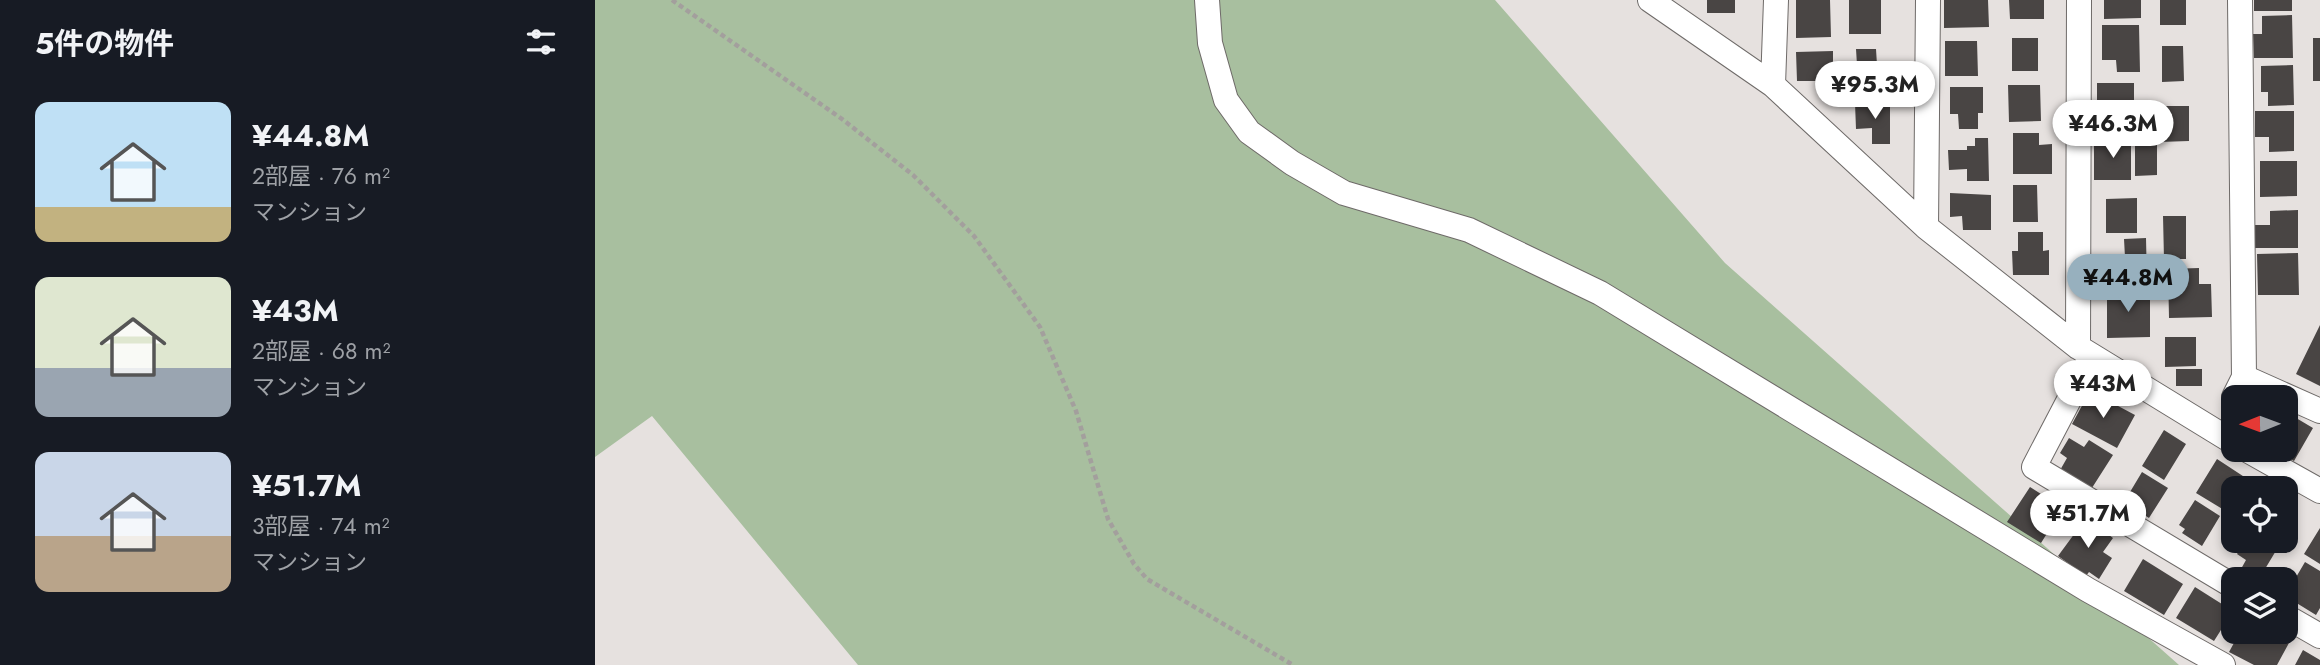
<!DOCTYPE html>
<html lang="ja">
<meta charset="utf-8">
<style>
body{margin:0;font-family:Jost,"Noto Sans JP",sans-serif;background:#242831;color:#f1f3f6;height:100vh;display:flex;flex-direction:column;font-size:26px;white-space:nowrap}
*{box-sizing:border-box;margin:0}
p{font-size:23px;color:#9ea1a6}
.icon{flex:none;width:38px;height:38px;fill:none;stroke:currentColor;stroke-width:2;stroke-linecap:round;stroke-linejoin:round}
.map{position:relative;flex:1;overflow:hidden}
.drawer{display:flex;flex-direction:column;background:#171b24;width:595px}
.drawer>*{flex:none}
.needle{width:46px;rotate:269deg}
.fabs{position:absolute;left:1626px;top:385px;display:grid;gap:14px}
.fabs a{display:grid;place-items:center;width:77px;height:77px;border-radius:14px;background:#171b24;box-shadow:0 4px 10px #0003;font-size:35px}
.price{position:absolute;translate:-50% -60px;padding:0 16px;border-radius:24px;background:#fff;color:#222;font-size:23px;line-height:46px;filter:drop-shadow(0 2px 4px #0008)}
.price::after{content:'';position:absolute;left:50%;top:42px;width:21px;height:16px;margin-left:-10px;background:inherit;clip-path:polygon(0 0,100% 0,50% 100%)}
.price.active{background:#97b0be;color:#111}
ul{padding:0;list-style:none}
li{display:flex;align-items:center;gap:21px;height:175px;padding:0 35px}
li span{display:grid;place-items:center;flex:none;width:196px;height:140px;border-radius:14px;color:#555}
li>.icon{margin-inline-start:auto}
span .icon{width:84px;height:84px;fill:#fffc;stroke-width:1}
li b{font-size:30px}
h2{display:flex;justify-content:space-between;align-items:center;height:84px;padding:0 35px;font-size:30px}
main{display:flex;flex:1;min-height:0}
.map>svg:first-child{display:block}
.green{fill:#a8bf9f}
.building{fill:#494544}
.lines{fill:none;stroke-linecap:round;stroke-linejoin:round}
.minor-casing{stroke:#6e6a68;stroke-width:26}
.path{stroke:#a39f9d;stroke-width:4.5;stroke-dasharray:5 3.5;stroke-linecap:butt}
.minor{stroke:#fff;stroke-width:24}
</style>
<main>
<section class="drawer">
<h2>5件の物件<svg class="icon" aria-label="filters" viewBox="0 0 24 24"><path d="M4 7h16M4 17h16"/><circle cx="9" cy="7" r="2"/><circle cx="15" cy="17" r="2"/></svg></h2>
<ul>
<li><span style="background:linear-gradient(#bfe0f5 75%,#c2b280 0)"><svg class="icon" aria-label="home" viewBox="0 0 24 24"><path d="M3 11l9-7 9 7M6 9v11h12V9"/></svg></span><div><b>¥44.8M</b><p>2部屋 · 76 m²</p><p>マンション</p></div></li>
<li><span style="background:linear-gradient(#dfe7d0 65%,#9aa5b1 0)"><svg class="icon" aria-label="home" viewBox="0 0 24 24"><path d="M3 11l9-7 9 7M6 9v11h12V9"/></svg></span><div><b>¥43M</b><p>2部屋 · 68 m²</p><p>マンション</p></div></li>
<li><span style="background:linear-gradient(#c9d6e8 60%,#b9a48a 0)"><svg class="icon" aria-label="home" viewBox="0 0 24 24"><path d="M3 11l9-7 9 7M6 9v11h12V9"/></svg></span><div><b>¥51.7M</b><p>3部屋 · 74 m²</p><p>マンション</p></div></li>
</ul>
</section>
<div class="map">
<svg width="1725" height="665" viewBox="0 0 1725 665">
<rect width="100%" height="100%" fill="#e6e1df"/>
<path class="green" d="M 0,0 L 900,0 L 1130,263 L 1584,665 L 263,665 L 57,416 L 0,457 Z"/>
<path class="building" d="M 1112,0 L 1140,0 L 1140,13 L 1112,13 Z
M 1201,0 L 1235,0 L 1236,37 L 1201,38 Z
M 1254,0 L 1286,0 L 1286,34 L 1254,34 Z
M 1349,0 L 1393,0 L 1394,27 L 1349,28 Z
M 1414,0 L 1449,0 L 1449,19 L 1415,19 Z
M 1509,0 L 1546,0 L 1546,18 L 1509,19 Z
M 1565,0 L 1591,0 L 1591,25 L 1565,25 Z
M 1659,0 L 1697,0 L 1697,11 L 1659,11 Z
M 1697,15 L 1698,58 L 1659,58 L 1658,34 L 1667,34 L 1667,16 Z
M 1507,25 L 1544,25 L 1545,72 L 1522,72 L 1521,60 L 1507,60 Z
M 1417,38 L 1443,38 L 1443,71 L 1417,71 Z
M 1718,38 L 1725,38 L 1725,81 L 1718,81 Z
M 1350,41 L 1382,41 L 1383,76 L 1350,76 Z
M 1567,46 L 1588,46 L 1589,81 L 1567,82 Z
M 1261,49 L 1281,49 L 1282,65 L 1295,64 L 1296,97 L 1257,98 L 1257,65 L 1262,65 Z
M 1238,51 L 1238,81 L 1202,81 L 1201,52 Z
M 1698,65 L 1699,105 L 1673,106 L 1673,92 L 1666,92 L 1666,66 Z
M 1502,83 L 1539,83 L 1539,125 L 1498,126 L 1498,100 L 1502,100 Z
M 1413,85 L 1445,85 L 1446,121 L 1414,122 Z
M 1355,87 L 1388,87 L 1388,113 L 1383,113 L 1383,129 L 1364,129 L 1363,114 L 1355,114 Z
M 1260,103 L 1295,103 L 1295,144 L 1277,144 L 1277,128 L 1261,129 Z
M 1564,106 L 1594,106 L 1594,141 L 1564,142 Z
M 1660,111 L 1699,111 L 1699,151 L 1674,152 L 1674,137 L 1660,137 Z
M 1546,120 L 1559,121 L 1559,134 L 1546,135 Z
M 1418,133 L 1444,133 L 1444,145 L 1457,144 L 1457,174 L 1418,174 Z
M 1380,138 L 1393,138 L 1394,181 L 1372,181 L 1372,169 L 1354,170 L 1353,150 L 1372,150 L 1372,146 L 1380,146 Z
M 1499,141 L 1536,141 L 1536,180 L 1499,180 Z
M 1540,142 L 1562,142 L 1562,175 L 1540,176 Z
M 1665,161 L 1702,161 L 1702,196 L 1665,197 Z
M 1418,185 L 1442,185 L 1443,222 L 1418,222 Z
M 1355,193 L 1396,195 L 1396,230 L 1368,230 L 1367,216 L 1355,217 Z
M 1542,198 L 1542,233 L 1511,233 L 1511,199 Z
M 1703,210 L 1703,248 L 1659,248 L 1659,225 L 1675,225 L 1675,211 Z
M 1568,216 L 1591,216 L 1591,259 L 1569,259 Z
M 1423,232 L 1448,232 L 1448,251 L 1454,250 L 1454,275 L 1418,275 L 1417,251 L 1423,251 Z
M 1551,238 L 1552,282 L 1513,282 L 1513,257 L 1530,257 L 1529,239 Z
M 1703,253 L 1704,295 L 1663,295 L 1662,254 Z
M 1604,268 L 1604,284 L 1616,284 L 1617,317 L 1574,318 L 1573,269 Z
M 1512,291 L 1555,291 L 1555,337 L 1512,338 Z
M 1725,325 L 1725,386 L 1701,374 Z
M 1570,337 L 1601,337 L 1601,366 L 1570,367 Z
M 1581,369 L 1607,369 L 1607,386 L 1581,386 Z
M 1495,391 L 1540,415 L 1522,448 L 1477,424 Z
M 1696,415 L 1718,428 L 1699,461 L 1680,450 L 1690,450 L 1690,425 Z
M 1569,430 L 1591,444 L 1569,480 L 1547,466 Z
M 1474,438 L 1489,447 L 1494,440 L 1518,455 L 1495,491 L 1464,472 L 1472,458 L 1465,453 Z
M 1622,459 L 1654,480 L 1649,488 L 1638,488 L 1638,506 L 1634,513 L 1601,493 Z
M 1547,472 L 1573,488 L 1554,518 L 1529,502 Z
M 1435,487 L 1468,508 L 1446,543 L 1412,522 Z
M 1600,500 L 1625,516 L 1607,546 L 1587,533 L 1590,529 L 1584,525 Z
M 1690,503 L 1703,510 L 1690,530 Z
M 1491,518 L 1518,538 L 1508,552 L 1517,558 L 1504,579 L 1494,572 L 1491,576 L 1463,556 Z
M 1725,528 L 1725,564 L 1709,554 Z
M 1650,541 L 1670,541 L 1682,549 L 1664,579 L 1646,569 L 1651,560 L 1642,554 Z
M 1548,559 L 1588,584 L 1569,615 L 1529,591 Z
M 1710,562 L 1725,571 L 1725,608 L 1721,615 L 1690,596 Z
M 1600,587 L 1638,611 L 1619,641 L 1581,618 Z
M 1645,632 L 1677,632 L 1695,641 L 1682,665 L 1659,665 L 1634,652 Z
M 1708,650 L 1725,660 L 1725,665 L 1700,665 Z"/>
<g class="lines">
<g class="minor-casing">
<path id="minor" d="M 612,0 L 615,43 L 631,100 L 654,132 L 697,163 L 749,193 L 874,230 L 1005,293 L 1493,590 L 1628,665
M 1055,0 L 1178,85 L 1331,227 L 1483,347 L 1638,442
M 1178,85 L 1181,0
M 1331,227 L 1333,0
M 1483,347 L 1484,0
M 1497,356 L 1439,467 L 1638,586
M 1649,377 L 1725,411
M 1639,397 L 1649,377 L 1645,0
M 1652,450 L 1725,491
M 1690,616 L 1725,636"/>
</g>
<path class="path" d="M 77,0 L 247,119 L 318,175 L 379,236 L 445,327 L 481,411 L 513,519 L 539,564 L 552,579 L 698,665"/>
<use href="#minor" class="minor"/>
</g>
</svg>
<div class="fabs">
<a><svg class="needle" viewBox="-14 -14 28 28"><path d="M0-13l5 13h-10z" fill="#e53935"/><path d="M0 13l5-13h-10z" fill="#9ea1a6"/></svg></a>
<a><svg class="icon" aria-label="locate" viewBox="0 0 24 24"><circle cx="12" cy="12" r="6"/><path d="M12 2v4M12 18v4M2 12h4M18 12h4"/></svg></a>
<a><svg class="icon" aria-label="layers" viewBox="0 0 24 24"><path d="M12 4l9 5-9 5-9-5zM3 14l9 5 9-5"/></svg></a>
</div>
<b class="price" style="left:1280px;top:121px">¥95.3M</b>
<b class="price" style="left:1518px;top:160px">¥46.3M</b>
<b class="price active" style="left:1533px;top:314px">¥44.8M</b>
<b class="price" style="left:1508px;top:420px">¥43M</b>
<b class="price" style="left:1493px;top:550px">¥51.7M</b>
</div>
</main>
